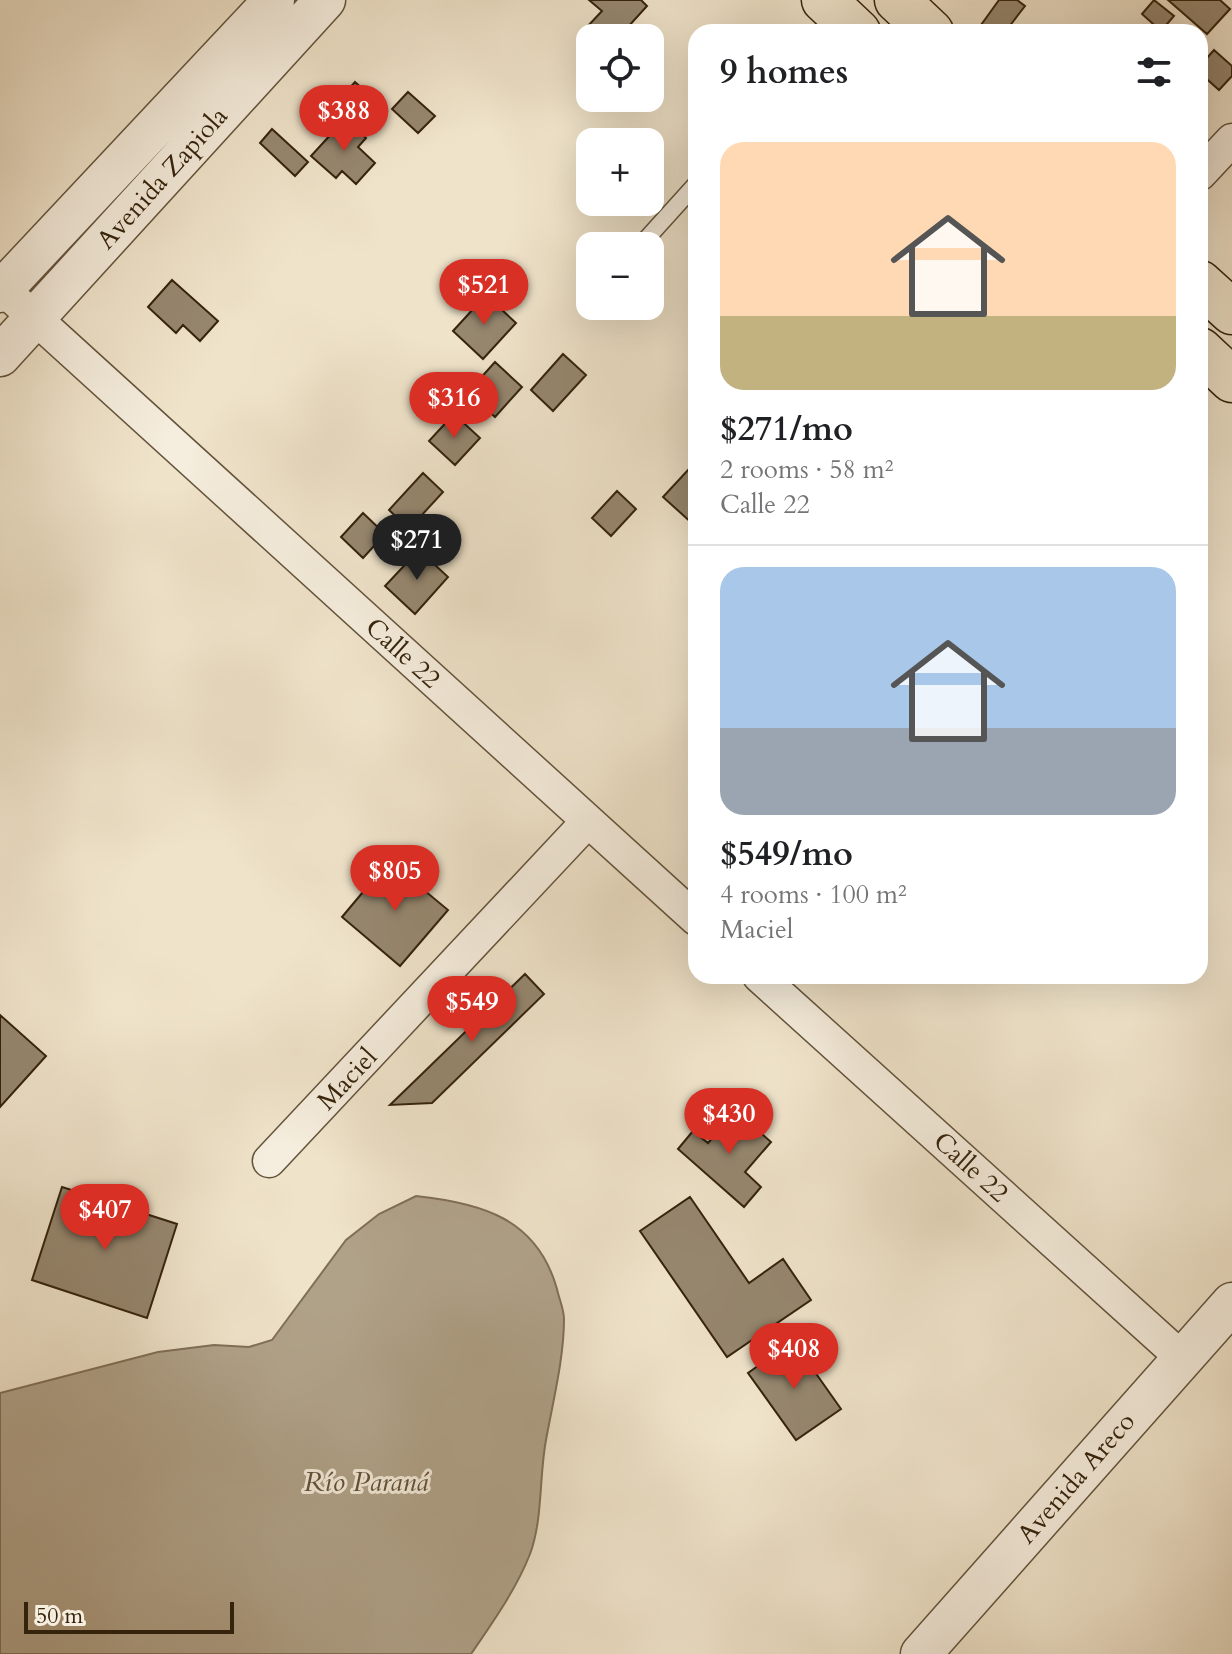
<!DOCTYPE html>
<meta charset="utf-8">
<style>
body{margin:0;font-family:Cardo,serif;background:#f6f6f6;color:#202124;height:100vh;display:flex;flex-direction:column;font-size:30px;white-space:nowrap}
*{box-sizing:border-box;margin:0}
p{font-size:26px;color:#757577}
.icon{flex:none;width:44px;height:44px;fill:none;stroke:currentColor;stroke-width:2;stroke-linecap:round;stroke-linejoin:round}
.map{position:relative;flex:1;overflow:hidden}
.side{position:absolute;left:688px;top:24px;width:520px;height:960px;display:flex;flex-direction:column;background:#fff;border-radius:24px;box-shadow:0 8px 32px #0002}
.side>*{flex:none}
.fabs{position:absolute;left:576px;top:24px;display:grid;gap:16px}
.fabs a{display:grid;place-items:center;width:88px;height:88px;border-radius:16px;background:#fff;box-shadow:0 8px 32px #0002;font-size:40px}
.scale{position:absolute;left:24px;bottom:20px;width:210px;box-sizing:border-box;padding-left:8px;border:4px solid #35230c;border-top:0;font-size:22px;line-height:28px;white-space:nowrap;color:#35230c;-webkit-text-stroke:6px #f5eddd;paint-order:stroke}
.price{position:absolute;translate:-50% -68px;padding:0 18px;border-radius:28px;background:#d93025;color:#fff;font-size:26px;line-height:52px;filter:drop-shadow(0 2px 4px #0008)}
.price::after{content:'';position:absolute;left:50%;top:48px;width:24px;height:18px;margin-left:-12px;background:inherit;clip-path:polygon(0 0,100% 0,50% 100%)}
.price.current{background:#222;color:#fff}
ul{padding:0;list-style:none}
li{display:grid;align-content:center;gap:16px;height:424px;padding:0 32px}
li+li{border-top:2px solid #e0e0e0}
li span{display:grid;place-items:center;height:248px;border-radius:24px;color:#555}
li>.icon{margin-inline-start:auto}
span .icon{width:144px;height:144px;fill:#fffc;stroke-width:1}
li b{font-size:34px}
h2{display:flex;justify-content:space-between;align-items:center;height:96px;padding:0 32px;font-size:34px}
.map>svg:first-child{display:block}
.water{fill:#b0a289;stroke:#7f6f57;stroke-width:2}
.building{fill:#96876f;stroke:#35230c;stroke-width:2}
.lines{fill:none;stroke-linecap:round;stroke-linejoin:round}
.service-casing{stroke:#64533c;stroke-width:19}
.minor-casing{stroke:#64533c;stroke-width:35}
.tertiary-casing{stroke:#64533c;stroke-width:43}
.primary-casing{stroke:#35230c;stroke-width:47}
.service{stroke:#f5eddd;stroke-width:16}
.minor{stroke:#f5eddd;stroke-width:32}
.tertiary{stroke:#f5eddd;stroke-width:40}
.primary{stroke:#efe3ca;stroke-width:44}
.labels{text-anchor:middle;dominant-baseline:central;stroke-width:6;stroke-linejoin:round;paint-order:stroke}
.street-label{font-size:26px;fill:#35230c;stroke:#f5eddd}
.water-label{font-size:28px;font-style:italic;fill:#604f38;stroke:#f5eddd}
</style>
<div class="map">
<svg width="1232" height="1654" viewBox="0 0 1232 1654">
<rect width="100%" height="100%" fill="#efe3ca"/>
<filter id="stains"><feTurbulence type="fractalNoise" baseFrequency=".0025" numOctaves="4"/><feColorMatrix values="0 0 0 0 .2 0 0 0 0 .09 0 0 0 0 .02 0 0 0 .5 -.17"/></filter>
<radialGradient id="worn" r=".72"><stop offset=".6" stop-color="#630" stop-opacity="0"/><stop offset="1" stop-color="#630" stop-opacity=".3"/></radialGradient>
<path class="water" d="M 416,1196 C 481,1203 537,1218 557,1289 C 559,1299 564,1309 564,1319 C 564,1358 553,1401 546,1440 C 539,1477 543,1519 530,1554 C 516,1590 492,1623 471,1654 L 0,1654 L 0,1393 L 158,1352 L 214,1345 L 249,1347 L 272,1340 L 346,1240 L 379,1214 Z"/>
<path class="building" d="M 589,0 L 641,0 L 647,6 L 618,38 L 597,38 L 586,28 L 602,11 Z
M 999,0 L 1017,0 L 1025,6 L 1005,32 L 991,32 L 981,25 Z
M 1154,0 L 1174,16 L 1161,31 L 1142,14 Z
M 1168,0 L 1220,0 L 1230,9 L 1207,34 Z
M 1214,50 L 1232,66 L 1232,76 L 1219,90 L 1200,73 L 1200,66 Z
M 355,82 L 387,111 L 371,129 L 339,100 Z
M 408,92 L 435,116 L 418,133 L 392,109 Z
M 345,119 L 366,138 L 358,147 L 375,163 L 356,184 L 342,171 L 336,178 L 311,156 Z
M 272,129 L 308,162 L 295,176 L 260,143 Z
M 172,280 L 218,321 L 200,341 L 183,325 L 176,333 L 148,307 Z
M 486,295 L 516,323 L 483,359 L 453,331 Z
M 563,354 L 586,375 L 553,411 L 531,390 Z
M 495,362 L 522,387 L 495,417 L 468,392 Z
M 454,414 L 480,438 L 455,465 L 429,441 Z
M 689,469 L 696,475 L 696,522 L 694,525 L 663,497 Z
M 423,473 L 443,492 L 409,529 L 389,510 Z
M 617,491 L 636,509 L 611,536 L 592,518 Z
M 363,513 L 385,534 L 363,558 L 341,537 Z
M 419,550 L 448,577 L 415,614 L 385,586 Z
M 389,861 L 448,910 L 400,966 L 342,917 Z
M 525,974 L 544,994 L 432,1103 L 390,1105 Z
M 0,1015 L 46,1056 L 0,1107 Z
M 736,1111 L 771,1142 L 745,1172 L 761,1187 L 744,1207 L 678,1149 L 693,1131 L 708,1143 Z
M 62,1187 L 177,1224 L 147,1318 L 32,1280 Z
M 690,1197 L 749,1283 L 783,1259 L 811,1300 L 727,1357 L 640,1231 Z
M 793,1341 L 841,1409 L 796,1440 L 748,1373 Z"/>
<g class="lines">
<g class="service-casing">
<path id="service" d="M 640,246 L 696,184"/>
</g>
<g class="minor-casing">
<path id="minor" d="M 1200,174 L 1232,140
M 3,289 L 696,919
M 759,976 L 1182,1358
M 269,1161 L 588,821"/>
</g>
<g class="tertiary-casing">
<path id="tertiary" d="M 0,292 L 274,0
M 0,356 L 325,0
M 921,1654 L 1232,1303"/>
</g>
<g class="primary-casing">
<path id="primary" d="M 824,0 L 858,32
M 897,0 L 931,32
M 1200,283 L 1232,312
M 1200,350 L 1232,380"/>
</g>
<use href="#service" class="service"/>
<use href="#minor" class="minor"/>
<use href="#tertiary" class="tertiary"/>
<use href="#primary" class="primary"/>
</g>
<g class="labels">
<g class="street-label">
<text transform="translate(162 178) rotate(-48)">Avenida Zapiola</text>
<text transform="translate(403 653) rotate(42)">Calle 22</text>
<text transform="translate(347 1079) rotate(-47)">Maciel</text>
<text transform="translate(971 1167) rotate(42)">Calle 22</text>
<text transform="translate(1076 1478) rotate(-49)">Avenida Areco</text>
</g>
<g class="water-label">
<text x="366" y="1482">Río Paraná</text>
</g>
</g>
<rect width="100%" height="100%" filter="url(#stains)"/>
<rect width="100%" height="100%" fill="url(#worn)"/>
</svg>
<div class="fabs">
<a><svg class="icon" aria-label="locate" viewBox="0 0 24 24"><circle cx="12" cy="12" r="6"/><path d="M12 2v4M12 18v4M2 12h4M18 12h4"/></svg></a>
<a>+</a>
<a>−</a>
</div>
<div class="scale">50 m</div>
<b class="price" style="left:344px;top:153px">$388</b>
<b class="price" style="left:484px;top:327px">$521</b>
<b class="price" style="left:454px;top:440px">$316</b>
<b class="price current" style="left:417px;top:582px">$271</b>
<b class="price" style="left:395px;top:913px">$805</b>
<b class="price" style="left:472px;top:1044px">$549</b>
<b class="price" style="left:729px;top:1156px">$430</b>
<b class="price" style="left:105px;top:1252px">$407</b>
<b class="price" style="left:794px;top:1391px">$408</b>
<section class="side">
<h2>9 homes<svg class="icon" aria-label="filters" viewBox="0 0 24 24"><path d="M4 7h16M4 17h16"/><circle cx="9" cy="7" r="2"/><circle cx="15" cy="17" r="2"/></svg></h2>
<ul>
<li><span style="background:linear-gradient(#ffd9b3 70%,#c2b280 0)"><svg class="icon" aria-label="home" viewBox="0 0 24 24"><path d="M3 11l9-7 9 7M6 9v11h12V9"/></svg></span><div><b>$271/mo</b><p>2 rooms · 58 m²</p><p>Calle 22</p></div></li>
<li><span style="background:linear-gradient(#a9c7e8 65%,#9aa5b1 0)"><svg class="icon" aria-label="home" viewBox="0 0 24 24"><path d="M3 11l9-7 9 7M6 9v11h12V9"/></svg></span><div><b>$549/mo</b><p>4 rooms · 100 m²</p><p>Maciel</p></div></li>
</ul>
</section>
</div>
